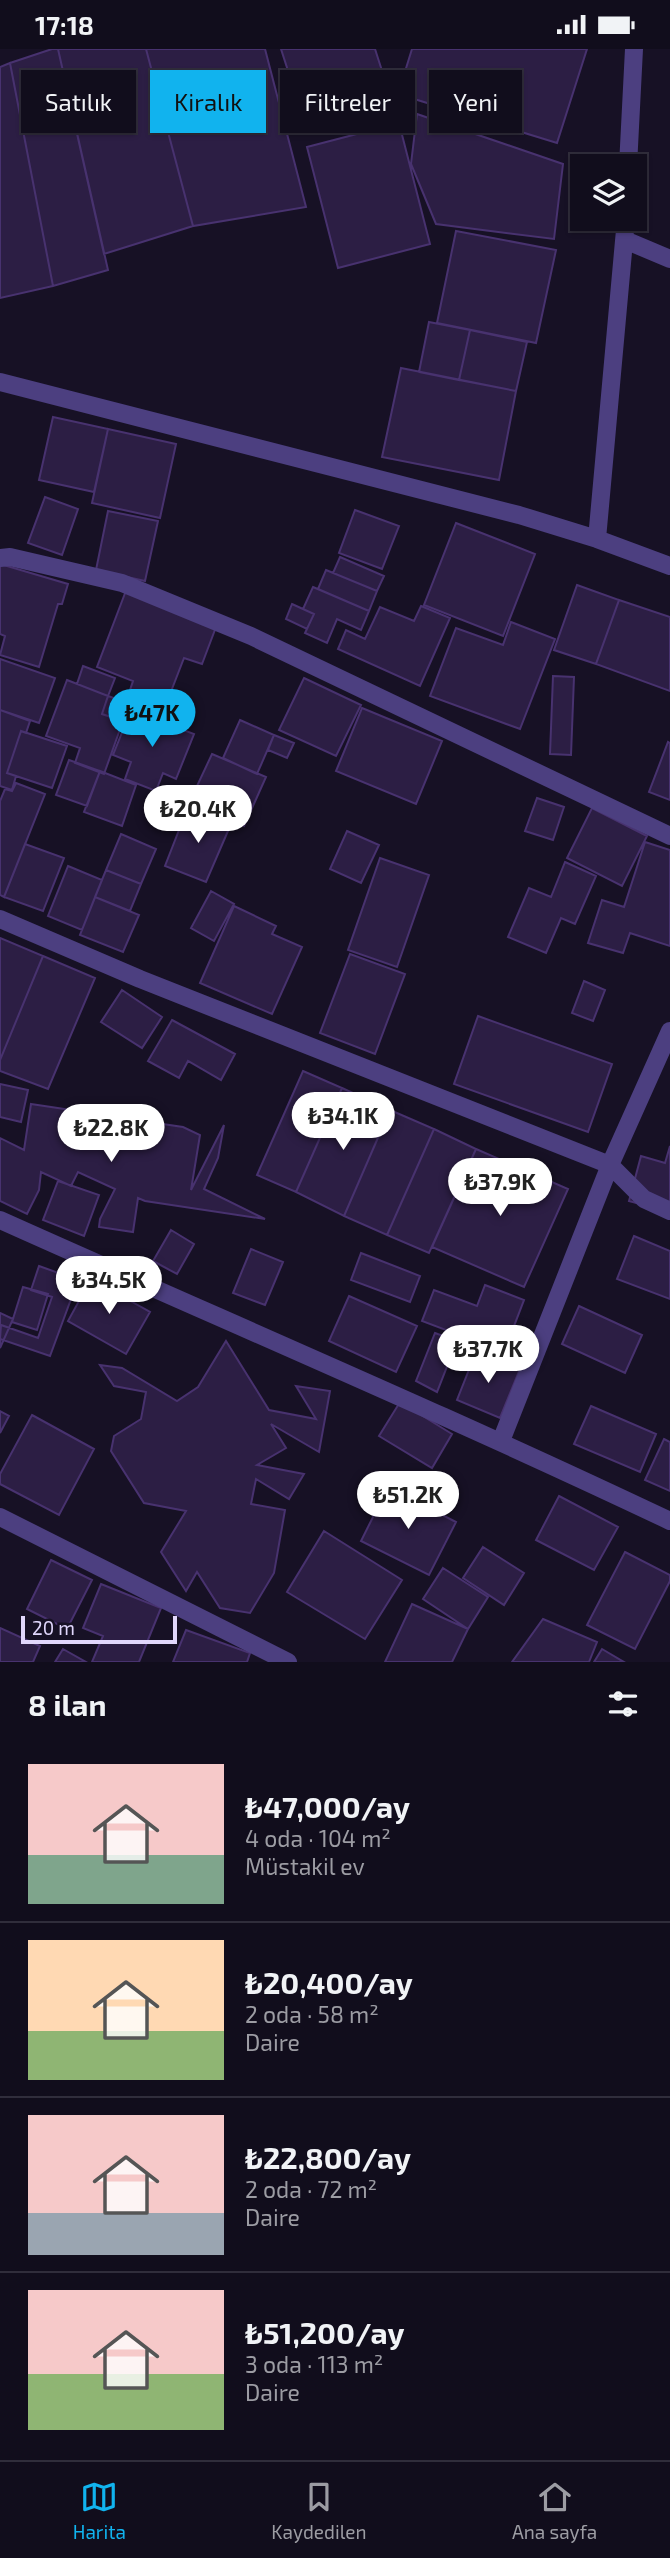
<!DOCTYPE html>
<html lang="tr">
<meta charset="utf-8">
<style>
body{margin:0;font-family:"Exo 2",sans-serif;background:#1e1b29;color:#f1f3f6;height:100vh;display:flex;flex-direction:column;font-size:26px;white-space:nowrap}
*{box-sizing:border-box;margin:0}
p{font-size:23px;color:#9c9ca3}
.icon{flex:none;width:38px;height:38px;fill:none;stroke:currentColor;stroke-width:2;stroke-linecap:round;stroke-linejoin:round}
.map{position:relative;height:1613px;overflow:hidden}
.drawer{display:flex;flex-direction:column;background:#110d1c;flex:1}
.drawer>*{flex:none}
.hud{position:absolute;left:21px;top:21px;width:628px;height:63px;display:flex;gap:14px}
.tools{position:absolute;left:570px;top:105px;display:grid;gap:14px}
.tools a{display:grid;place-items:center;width:77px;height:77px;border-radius:0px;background:#110d1c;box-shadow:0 2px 5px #0004,0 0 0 2px #302d3b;font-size:35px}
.scale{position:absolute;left:21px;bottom:18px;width:156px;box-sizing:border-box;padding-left:7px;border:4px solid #e1d7fc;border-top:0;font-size:19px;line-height:24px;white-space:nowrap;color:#e1d7fc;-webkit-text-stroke:5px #171125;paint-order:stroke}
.price{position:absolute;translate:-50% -60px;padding:0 16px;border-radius:24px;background:#fff;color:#222;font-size:23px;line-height:46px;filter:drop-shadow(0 2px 4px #0008)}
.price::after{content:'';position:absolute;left:50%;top:42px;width:21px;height:16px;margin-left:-10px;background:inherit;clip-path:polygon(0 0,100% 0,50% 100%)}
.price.on{background:#11b3ee;color:#111}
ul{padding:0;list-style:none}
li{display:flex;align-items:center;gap:21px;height:175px;padding:0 28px}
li+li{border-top:2px solid #302d3b}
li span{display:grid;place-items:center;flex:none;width:196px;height:140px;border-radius:0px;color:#555}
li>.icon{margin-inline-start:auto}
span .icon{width:84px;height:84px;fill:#fffc;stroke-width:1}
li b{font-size:30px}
h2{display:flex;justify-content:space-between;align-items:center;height:84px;padding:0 28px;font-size:30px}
.chip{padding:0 24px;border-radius:0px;background:#110d1c;box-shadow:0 2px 5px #0004,0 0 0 2px #302d3b;font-size:24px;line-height:63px}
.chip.on{background:#11b3ee;color:#111}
.status{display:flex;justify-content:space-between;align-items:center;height:49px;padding:0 35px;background:#110d1c;direction:ltr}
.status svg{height:19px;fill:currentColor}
.dock{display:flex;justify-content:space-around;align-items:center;height:98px;border-top:2px solid #302d3b;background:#110d1c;font-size:19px;color:#9c9ca3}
.dock a{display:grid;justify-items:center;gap:4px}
.dock .on{color:#11b3ee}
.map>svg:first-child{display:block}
.building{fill:#2c1e44;stroke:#48326f;stroke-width:2}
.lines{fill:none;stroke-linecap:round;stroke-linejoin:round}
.minor{stroke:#4c3f80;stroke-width:18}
</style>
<div class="status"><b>17:18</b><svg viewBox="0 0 49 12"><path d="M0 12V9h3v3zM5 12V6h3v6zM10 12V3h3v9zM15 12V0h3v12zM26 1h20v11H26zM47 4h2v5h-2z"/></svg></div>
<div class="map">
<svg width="670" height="1613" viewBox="0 0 670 1613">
<rect width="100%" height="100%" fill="#171125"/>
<path class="building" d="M 52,0 L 58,0 L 108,221 L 53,237 L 10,14 Z
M 58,0 L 146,0 L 193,177 L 104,205 Z
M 146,0 L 265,0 L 306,158 L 193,177 Z
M 281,0 L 375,0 L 393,56 L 308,84 Z
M 412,0 L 587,0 L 557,94 L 398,45 Z
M 10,14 L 53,237 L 0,249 L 0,18 Z
M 417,65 L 563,115 L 554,190 L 436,175 L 411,115 Z
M 399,74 L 430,195 L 338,219 L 307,98 Z
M 456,182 L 556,201 L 536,294 L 437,274 Z
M 429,273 L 470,281 L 459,331 L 419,323 Z
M 470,281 L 527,293 L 516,342 L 459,331 Z
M 401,319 L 516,342 L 499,431 L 382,408 Z
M 53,368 L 108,380 L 94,443 L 39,431 Z
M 108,380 L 176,395 L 160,469 L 92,454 Z
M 45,448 L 78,460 L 62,506 L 28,494 Z
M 355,461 L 399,477 L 382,520 L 339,504 Z
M 108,462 L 158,472 L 145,532 L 96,521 Z
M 456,474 L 535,505 L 503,587 L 424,556 Z
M 340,508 L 384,527 L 377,542 L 333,524 Z
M 0,515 L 68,535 L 62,555 L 58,555 L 39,618 L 0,606 L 5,587 L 0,585 Z
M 326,521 L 377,542 L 369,562 L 318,540 Z
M 577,536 L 619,551 L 596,615 L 554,601 Z
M 313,538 L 369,562 L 361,581 L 337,570 L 327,594 L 305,584 L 314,565 L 303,560 Z
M 127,539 L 216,578 L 202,615 L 184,609 L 165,658 L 129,644 L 133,632 L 97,618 Z
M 619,551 L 670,568 L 670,642 L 596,615 Z
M 292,555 L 314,565 L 307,580 L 286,570 Z
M 421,557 L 450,569 L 420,637 L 338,600 L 346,581 L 365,590 L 380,558 L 414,572 Z
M 511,573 L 555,590 L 520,680 L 430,647 L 456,579 L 503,596 Z
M 0,610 L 55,629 L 39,674 L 0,661 Z
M 83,617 L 115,629 L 108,647 L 77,635 Z
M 553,627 L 574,628 L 571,706 L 550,705 Z
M 304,629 L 361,656 L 336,707 L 279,681 Z
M 67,631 L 108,647 L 102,665 L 123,672 L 104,725 L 75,714 L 80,699 L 46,687 Z
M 108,647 L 128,654 L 121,672 L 102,665 Z
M 362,659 L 442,692 L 416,755 L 336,722 Z
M 0,661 L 30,672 L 26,684 L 21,682 L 7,724 L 16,727 L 12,741 L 0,737 Z
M 131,661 L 194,685 L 176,730 L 163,724 L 156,742 L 125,730 L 131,713 L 113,706 Z
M 240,671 L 274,686 L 257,725 L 223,709 Z
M 21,682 L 67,697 L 52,739 L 7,724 Z
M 274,686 L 294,694 L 287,709 L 268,701 Z
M 668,693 L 670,694 L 670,751 L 649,743 Z
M 212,705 L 266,728 L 244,777 L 190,752 Z
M 69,711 L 100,722 L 87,757 L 56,746 Z
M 100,722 L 136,736 L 122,777 L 84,763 Z
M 16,734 L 45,745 L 4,848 L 0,846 L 0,752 L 5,740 L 12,742 Z
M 537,749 L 564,758 L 553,791 L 525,782 Z
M 188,758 L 231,775 L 206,833 L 165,817 Z
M 592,759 L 647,787 L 622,837 L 567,809 Z
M 347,782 L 379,796 L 361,834 L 330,820 Z
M 121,785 L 156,800 L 141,835 L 106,821 Z
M 645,793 L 670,801 L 670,897 L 630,884 L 623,904 L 588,894 L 602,851 L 624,858 Z
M 25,795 L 64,809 L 43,862 L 4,848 Z
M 380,809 L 429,826 L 397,918 L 348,901 Z
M 565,813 L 596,827 L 575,875 L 561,869 L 546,904 L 508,888 L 529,839 L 551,848 Z
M 68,817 L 102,831 L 82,881 L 48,867 Z
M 106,821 L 141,835 L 130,862 L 95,848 Z
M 211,842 L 234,855 L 214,892 L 191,879 Z
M 95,848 L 139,866 L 123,903 L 80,886 Z
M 234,857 L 276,877 L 272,885 L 302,898 L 272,965 L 200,934 Z
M 0,889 L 43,907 L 0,1011 Z
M 350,905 L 405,925 L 375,1005 L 320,984 Z
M 43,907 L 95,929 L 48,1040 L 0,1022 L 0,1011 Z
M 584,932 L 605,941 L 593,972 L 572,964 Z
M 122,941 L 162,968 L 142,999 L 101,973 Z
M 478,967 L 612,1015 L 588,1083 L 454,1035 Z
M 172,971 L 235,1005 L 221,1031 L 188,1012 L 179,1029 L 148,1012 Z
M 303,1022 L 342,1039 L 296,1143 L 257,1126 Z
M 0,1035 L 28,1041 L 21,1073 L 0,1068 Z
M 342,1039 L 390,1061 L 344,1167 L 296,1143 Z
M 31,1055 L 71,1061 L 93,1072 L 127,1077 L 108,1067 L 183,1078 L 200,1086 L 191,1141 L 224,1076 L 218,1109 L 204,1140 L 265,1170 L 145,1152 L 138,1149 L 133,1183 L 99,1178 L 100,1170 L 115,1140 L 78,1123 L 71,1137 L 41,1123 L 39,1141 L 27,1165 L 0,1152 L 0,1089 L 24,1101 Z
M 390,1061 L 434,1080 L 387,1186 L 344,1167 Z
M 434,1080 L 476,1100 L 429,1204 L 387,1186 Z
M 670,1097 L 670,1163 L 629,1152 L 641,1107 L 665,1114 Z
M 476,1100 L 568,1140 L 524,1238 L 432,1198 Z
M 58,1132 L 99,1146 L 84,1187 L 43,1171 Z
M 171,1181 L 194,1195 L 177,1225 L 153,1212 Z
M 634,1187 L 670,1202 L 670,1250 L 617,1230 Z
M 251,1200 L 283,1213 L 265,1256 L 233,1244 Z
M 361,1204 L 420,1227 L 410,1253 L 351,1231 Z
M 39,1217 L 78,1231 L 50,1307 L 0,1290 L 1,1276 L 38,1289 L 52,1248 L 31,1241 Z
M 91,1230 L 150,1263 L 126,1305 L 68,1272 Z
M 485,1236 L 524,1251 L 504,1303 L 422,1272 L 434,1241 L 477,1257 Z
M 23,1238 L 48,1245 L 37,1281 L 12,1273 Z
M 349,1247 L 417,1277 L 396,1323 L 329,1292 Z
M 579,1257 L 642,1286 L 625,1324 L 562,1295 Z
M 0,1264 L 13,1270 L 0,1299 Z
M 435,1284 L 457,1292 L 437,1343 L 416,1332 Z
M 226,1292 L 269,1361 L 316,1370 L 296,1337 L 330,1342 L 319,1403 L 271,1375 L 286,1399 L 257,1416 L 304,1425 L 289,1450 L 256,1430 L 251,1455 L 285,1461 L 274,1524 L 250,1564 L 220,1559 L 197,1523 L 186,1542 L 161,1503 L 186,1462 L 144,1454 L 111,1402 L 114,1387 L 141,1370 L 146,1343 L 114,1337 L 100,1316 L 122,1319 L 177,1352 L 198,1338 Z
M 476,1303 L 520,1320 L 500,1369 L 457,1351 Z
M 400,1353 L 452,1385 L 432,1419 L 379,1387 Z
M 591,1357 L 656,1385 L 640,1423 L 574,1395 Z
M 0,1362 L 9,1367 L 0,1384 Z
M 32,1366 L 94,1400 L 59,1466 L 0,1435 L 0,1425 Z
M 664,1390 L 670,1393 L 670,1442 L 645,1431 Z
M 388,1438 L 456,1473 L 429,1526 L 361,1492 Z
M 559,1447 L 618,1478 L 594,1521 L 536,1491 Z
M 324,1482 L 402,1531 L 365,1590 L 287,1543 Z
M 483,1498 L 524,1524 L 504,1556 L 463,1529 Z
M 625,1503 L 670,1526 L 670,1532 L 635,1600 L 587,1576 Z
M 51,1511 L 92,1531 L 67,1580 L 27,1560 Z
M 443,1519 L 488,1548 L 468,1580 L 423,1550 Z
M 101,1535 L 161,1559 L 139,1613 L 92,1613 L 103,1587 L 83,1579 Z
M 412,1555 L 468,1580 L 452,1613 L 385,1613 Z
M 543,1570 L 597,1593 L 589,1613 L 512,1613 Z
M 0,1579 L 40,1597 L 33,1613 L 0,1613 Z
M 186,1581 L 250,1604 L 247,1613 L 173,1613 Z
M 63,1600 L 86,1613 L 55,1613 Z
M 602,1600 L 624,1613 L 594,1613 Z"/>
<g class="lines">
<path class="minor" d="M 628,117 L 634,0
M 625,191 L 670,210
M 0,333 L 519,466 L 597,490 L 670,517
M 597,490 L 626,170
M 0,509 L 10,508 L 122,534 L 251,587 L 670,787
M 0,870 L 140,930 L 610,1116 L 644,1150 L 670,1162
M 0,1171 C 223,1271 449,1367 670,1472
M 501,1392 L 610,1116 L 670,982
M 0,1468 L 288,1613"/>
</g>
</svg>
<div class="tools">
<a><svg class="icon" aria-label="layers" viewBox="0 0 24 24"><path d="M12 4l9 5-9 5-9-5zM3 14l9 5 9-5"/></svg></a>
</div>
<div class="scale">20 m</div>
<b class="price on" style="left:152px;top:700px">₺47K</b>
<b class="price" style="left:198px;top:796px">₺20.4K</b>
<b class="price" style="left:343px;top:1103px">₺34.1K</b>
<b class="price" style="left:111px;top:1115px">₺22.8K</b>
<b class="price" style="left:500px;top:1169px">₺37.9K</b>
<b class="price" style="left:109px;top:1267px">₺34.5K</b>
<b class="price" style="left:488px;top:1336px">₺37.7K</b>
<b class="price" style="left:408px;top:1482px">₺51.2K</b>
<div class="hud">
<a class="chip">Satılık</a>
<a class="chip on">Kiralık</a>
<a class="chip">Filtreler</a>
<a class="chip">Yeni</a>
</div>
</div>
<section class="drawer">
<h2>8 ilan<svg class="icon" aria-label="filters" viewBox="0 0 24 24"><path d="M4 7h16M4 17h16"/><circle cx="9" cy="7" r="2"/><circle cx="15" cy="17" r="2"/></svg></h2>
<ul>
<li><span style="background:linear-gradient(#f6c9c9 65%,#7fa58c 0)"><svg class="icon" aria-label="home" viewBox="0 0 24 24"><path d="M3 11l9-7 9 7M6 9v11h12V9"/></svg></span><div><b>₺47,000/ay</b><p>4 oda · 104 m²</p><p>Müstakil ev</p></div></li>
<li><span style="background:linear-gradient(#ffd9b3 65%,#8fb573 0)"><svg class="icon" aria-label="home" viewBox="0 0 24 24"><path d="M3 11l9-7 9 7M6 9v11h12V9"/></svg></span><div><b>₺20,400/ay</b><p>2 oda · 58 m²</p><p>Daire</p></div></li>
<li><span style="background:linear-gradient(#f6c9c9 70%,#9aa5b1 0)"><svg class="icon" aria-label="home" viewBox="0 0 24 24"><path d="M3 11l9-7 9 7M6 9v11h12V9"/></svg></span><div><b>₺22,800/ay</b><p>2 oda · 72 m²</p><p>Daire</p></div></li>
<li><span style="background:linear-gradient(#f6c9c9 60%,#8fb573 0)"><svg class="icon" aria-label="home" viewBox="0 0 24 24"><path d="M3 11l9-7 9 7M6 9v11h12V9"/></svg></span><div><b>₺51,200/ay</b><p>3 oda · 113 m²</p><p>Daire</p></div></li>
</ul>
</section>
<nav class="dock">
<a class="on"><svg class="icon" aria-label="map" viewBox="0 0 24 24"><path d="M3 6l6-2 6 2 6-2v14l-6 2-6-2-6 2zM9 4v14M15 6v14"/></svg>Harita</a>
<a><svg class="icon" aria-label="saved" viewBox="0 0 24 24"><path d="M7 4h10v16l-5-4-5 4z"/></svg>Kaydedilen</a>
<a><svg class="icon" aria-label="home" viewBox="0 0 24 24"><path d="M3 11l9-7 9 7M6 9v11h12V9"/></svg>Ana sayfa</a>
</nav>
